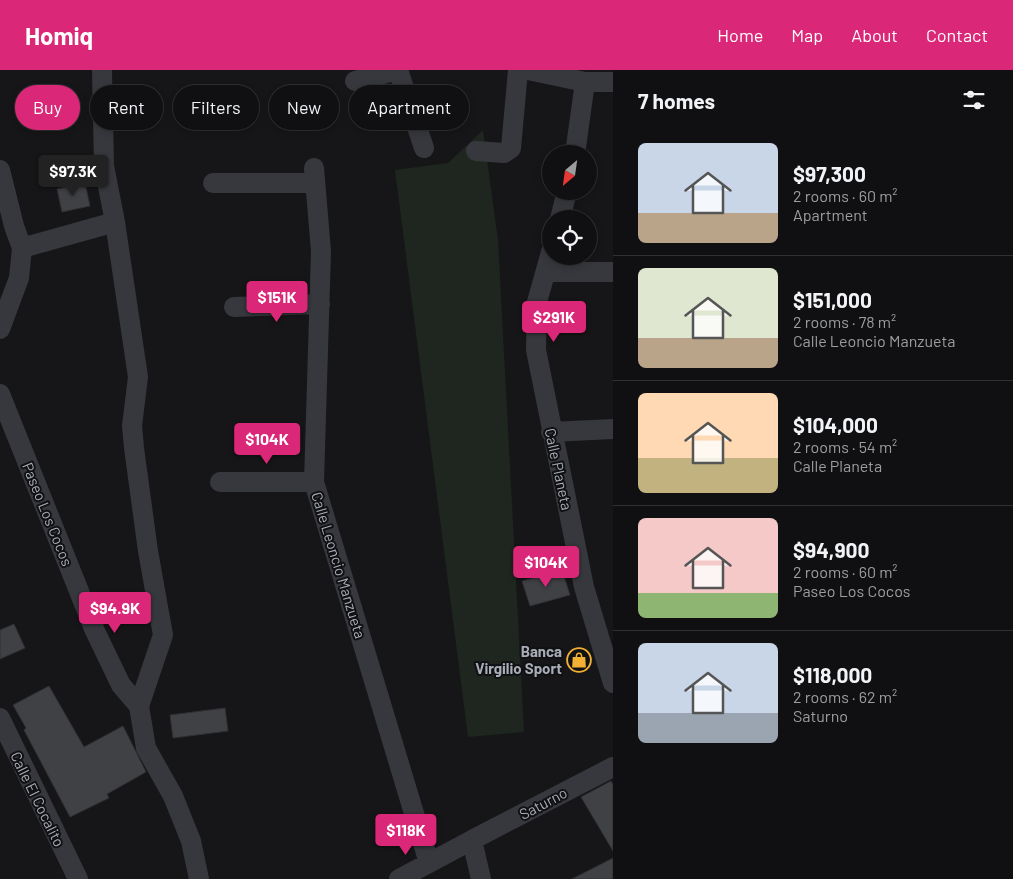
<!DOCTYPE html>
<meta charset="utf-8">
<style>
body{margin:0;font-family:Barlow,sans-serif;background:#19191b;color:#f1f3f6;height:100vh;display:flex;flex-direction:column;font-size:19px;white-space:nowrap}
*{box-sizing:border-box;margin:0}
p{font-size:16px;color:#9c9d9f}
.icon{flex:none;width:28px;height:28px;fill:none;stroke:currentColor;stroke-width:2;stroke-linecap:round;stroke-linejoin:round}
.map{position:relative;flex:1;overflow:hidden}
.details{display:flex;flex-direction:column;background:#101012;width:400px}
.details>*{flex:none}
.hud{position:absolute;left:15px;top:15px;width:475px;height:45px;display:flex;gap:10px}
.needle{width:32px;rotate:209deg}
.buttons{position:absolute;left:542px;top:75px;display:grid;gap:10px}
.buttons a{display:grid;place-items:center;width:55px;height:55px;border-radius:50%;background:#101012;box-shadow:0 2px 8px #0003,0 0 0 1px #303032;font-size:25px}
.price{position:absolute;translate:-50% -42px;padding:0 11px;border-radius:5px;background:#db2777;color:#fff;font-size:16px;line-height:32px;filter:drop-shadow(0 1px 2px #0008)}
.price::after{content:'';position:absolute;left:50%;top:30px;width:15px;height:11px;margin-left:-8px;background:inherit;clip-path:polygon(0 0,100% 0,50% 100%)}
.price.current{background:#222;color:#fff}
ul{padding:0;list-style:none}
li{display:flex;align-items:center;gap:15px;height:125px;padding:0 25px}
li+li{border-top:1px solid #303032}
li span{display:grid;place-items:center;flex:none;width:140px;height:100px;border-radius:8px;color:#555}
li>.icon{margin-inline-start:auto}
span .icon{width:60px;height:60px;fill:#fffc;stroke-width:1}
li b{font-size:21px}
h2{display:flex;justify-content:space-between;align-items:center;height:60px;padding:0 25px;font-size:21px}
.chip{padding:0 18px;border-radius:22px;background:#101012;box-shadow:0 2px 8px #0003,0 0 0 1px #303032;font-size:18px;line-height:45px}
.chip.current{background:#db2777;color:#fff}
header{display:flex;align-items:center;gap:30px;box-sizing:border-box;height:70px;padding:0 25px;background:#db2777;color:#fff}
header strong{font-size:24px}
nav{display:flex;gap:28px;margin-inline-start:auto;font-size:18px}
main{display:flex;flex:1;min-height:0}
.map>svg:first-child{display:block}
.green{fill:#1e261f}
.building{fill:#404145;stroke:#303034}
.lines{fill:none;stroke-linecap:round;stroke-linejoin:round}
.street{stroke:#37383d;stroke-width:20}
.labels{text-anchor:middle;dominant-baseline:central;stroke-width:4;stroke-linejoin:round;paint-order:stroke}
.street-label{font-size:15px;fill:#a8adb8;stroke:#111113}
.poi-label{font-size:15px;font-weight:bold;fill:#a8adb8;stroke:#111113;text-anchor:end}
</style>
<header>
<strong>Homiq</strong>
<nav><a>Home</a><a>Map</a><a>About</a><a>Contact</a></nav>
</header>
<main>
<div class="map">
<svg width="613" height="809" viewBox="0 0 613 809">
<rect width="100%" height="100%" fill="#161618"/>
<path class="green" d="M 483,60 L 498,170 L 524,662 L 468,667 L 395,100 L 448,93 Z"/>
<path class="building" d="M 85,113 L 90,136 L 62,142 L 57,119 Z
M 562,500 L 570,525 L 530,536 L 522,511 Z
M 14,554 L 25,578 L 0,589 L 0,560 Z
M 49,616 L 84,677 L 123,656 L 146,702 L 107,724 L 109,728 L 70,747 L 24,660 L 26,658 L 13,635 Z
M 225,638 L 228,661 L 173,668 L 170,645 Z
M 611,711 L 613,715 L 613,781 L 581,727 Z
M 613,788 L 613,809 L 572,809 Z"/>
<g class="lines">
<path class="street" d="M 102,0 L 104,96 L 115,152 L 138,307 L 132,356 L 134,378 L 148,481 L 163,565 L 139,636
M 398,0 L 424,78
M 528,0 L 585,12 L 613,12
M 355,11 L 398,0
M 476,81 L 504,83 L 511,78 L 518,0
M 575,84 L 585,12
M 314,98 L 321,181 L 314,412 L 429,793
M 0,100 L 14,156 L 22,178 L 19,208 L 0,259
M 213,113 L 315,113
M 560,149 L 567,121
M 22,178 L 115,152
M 551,182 L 537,232 L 536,280 L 584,517 L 613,613
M 546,202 L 613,202
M 234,237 L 320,234
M 0,324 L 95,561 L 121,615 L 139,636 L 146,678 L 173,726 L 191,771 L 199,809
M 551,362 L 613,359
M 220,412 L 314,412
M 0,648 L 78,809
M 472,770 L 613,697
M 399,809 L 472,770 L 481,809"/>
</g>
<defs>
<g id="shop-ring" transform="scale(1.25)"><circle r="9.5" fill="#111113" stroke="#f2b134" stroke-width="1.5"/><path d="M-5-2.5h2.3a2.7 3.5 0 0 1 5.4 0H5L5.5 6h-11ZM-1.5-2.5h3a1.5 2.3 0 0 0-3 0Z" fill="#f2b134"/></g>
</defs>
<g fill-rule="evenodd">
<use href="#shop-ring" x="579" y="590"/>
</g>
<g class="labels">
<g class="street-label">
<text transform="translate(559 399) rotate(78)">Calle Planeta</text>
<text transform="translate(48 444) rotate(68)">Paseo Los Cocos</text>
<text transform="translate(339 495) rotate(73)">Calle Leoncio Manzueta</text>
<text transform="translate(38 729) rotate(64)">Calle El Cocalito</text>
<text transform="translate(543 733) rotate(-28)">Saturno</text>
</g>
<g class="poi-label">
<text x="562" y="581">Banca<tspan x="562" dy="17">Virgilio Sport</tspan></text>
</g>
</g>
</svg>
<div class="buttons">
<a><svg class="needle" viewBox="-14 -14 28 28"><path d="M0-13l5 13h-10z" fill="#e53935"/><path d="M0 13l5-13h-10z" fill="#9c9d9f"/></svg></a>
<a><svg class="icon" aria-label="locate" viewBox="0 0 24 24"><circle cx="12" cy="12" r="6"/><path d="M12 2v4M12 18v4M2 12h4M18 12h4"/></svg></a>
</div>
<b class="price current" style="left:73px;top:127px">$97.3K</b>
<b class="price" style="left:277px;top:253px">$151K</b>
<b class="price" style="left:554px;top:273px">$291K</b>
<b class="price" style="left:267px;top:395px">$104K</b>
<b class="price" style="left:546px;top:518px">$104K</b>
<b class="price" style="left:115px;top:564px">$94.9K</b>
<b class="price" style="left:406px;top:786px">$118K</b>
<div class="hud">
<a class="chip current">Buy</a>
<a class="chip">Rent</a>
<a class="chip">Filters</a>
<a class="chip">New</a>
<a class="chip">Apartment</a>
</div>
</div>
<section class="details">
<h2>7 homes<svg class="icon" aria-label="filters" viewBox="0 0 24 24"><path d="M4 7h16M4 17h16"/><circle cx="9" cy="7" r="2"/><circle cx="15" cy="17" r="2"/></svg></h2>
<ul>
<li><span style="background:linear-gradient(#c9d6e8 70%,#b9a48a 0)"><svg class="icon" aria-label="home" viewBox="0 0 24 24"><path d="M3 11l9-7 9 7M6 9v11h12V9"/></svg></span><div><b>$97,300</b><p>2 rooms · 60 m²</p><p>Apartment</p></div></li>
<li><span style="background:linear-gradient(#dfe7d0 70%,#b9a48a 0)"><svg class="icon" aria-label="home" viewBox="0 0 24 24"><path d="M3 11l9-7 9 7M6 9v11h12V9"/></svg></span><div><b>$151,000</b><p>2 rooms · 78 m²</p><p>Calle Leoncio Manzueta</p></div></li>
<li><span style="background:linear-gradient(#ffd9b3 65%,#c2b280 0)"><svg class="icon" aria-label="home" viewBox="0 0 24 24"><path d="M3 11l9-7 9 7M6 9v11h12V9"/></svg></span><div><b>$104,000</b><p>2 rooms · 54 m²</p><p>Calle Planeta</p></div></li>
<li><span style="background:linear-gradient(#f6c9c9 75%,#8fb573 0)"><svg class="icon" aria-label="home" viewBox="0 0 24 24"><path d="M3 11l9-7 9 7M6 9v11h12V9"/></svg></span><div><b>$94,900</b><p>2 rooms · 60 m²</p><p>Paseo Los Cocos</p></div></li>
<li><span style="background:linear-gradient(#c9d6e8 70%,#9aa5b1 0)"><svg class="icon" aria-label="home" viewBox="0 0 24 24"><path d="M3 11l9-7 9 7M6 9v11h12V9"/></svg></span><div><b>$118,000</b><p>2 rooms · 62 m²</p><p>Saturno</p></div></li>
</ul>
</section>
</main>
